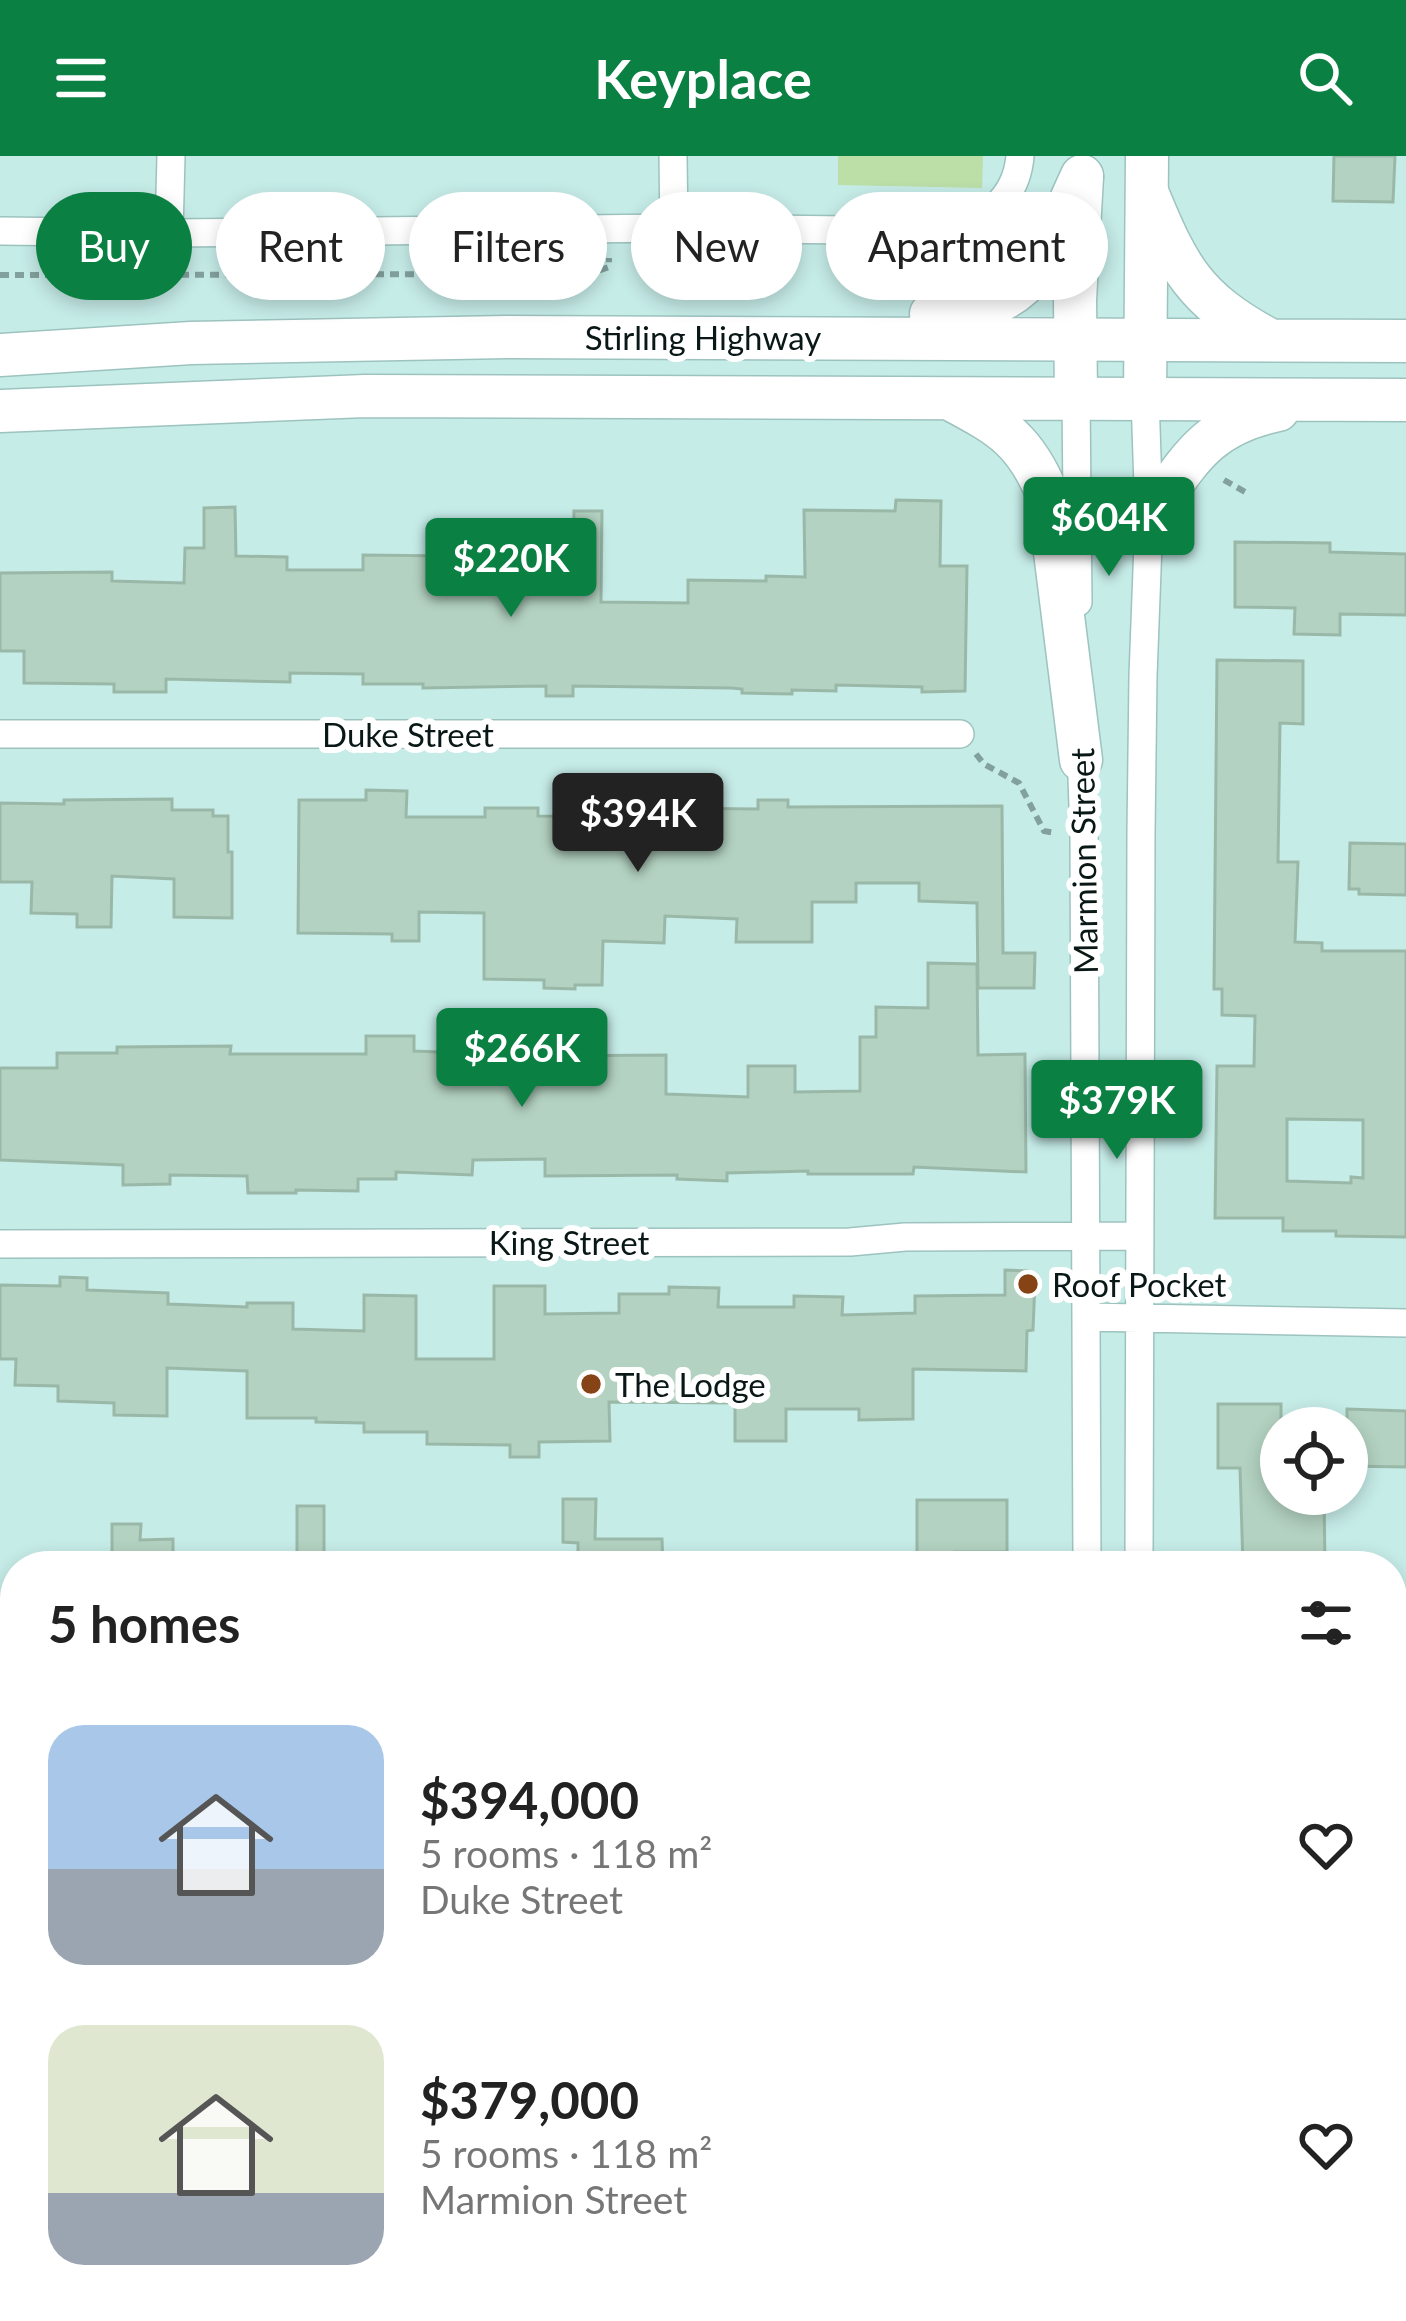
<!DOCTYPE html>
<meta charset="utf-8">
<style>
body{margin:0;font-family:Lato,sans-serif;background:#f6f6f6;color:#222;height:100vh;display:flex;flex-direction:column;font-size:45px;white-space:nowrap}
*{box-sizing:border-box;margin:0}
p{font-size:39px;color:#767676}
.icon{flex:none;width:66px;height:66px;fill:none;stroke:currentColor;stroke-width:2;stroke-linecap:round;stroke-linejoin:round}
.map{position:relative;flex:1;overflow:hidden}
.side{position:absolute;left:0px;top:1395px;width:1407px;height:771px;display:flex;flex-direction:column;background:#fff;border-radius:48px 48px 0 0;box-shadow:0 6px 18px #0003}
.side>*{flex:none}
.banner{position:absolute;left:36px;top:36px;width:1335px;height:108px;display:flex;gap:24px}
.fabs{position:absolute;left:1260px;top:1251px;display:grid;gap:24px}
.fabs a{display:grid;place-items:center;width:108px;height:108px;border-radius:50%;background:#fff;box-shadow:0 6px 18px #0003;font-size:60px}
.price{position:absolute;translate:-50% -102px;padding:0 27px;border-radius:12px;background:#0b8043;color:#fff;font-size:39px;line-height:78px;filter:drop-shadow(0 3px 6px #0008)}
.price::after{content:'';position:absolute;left:50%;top:72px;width:36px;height:27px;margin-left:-18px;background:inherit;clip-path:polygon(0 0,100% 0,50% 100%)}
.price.active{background:#222;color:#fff}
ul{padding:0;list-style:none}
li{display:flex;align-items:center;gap:36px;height:300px;padding:0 48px}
li span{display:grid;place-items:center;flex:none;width:336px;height:240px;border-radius:36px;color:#555}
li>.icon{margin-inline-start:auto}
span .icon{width:144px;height:144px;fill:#fffc;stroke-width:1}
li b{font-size:51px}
h2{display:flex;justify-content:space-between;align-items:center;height:144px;padding:0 48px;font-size:51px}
.chip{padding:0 42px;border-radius:54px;background:#fff;box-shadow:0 6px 18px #0003;font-size:42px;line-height:108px}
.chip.active{background:#0b8043;color:#fff}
header{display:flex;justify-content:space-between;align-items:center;height:156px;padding:0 48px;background:#0b8043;color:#fff;font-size:54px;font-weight:700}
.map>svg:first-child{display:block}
.built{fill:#b2e2de}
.green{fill:#bcdea7}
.building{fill:#b3d2c1;stroke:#9ab8a7;stroke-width:3;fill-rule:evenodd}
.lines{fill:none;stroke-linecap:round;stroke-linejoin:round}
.minor-casing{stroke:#9dc3bf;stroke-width:30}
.primary-casing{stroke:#9dc3bf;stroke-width:45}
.trunk-casing{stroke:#9dc3bf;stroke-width:45}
.path{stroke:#82a09d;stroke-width:6;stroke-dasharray:9 6;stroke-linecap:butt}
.minor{stroke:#fff;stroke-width:27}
.primary{stroke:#fff;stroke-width:42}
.trunk{stroke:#fff;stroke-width:42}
.poi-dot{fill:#864316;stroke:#fff;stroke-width:4.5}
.labels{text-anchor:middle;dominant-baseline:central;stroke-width:12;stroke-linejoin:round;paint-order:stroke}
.street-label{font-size:33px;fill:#091816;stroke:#fff}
.poi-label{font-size:33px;fill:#091816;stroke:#fff;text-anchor:start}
</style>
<header><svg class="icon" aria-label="menu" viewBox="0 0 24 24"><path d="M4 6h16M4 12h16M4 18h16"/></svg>Keyplace<svg class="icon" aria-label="search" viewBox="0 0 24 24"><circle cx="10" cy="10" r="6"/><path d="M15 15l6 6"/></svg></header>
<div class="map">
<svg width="1406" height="2165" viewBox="0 0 1406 2165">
<rect width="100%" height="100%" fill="#c6ece8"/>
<path class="built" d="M 1392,2107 L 1406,2107 L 1406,2165 L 1197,2165 L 1197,2151 L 1392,2151 Z"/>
<path class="green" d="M 838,0 L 983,0 L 982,32 L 838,29 Z"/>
<path class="building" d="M 1334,0 L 1395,0 L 1393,46 L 1333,45 Z
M 896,344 L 941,345 L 940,410 L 967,410 L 965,535 L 922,536 L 922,531 L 836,529 L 836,535 L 792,534 L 792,538 L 742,537 L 742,533 L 731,532 L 573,530 L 573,540 L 546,540 L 546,530 L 423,532 L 423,528 L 363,528 L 363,518 L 290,517 L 290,526 L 166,523 L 166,536 L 114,536 L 114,528 L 24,527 L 24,495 L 0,495 L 0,417 L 112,416 L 112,425 L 184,427 L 185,392 L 204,392 L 204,352 L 235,351 L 236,400 L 287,401 L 287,414 L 363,414 L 363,399 L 451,400 L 451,396 L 480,396 L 479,436 L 547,436 L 547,427 L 573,427 L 574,355 L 602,355 L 601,446 L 688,447 L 688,424 L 766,425 L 766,420 L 805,421 L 804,354 L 895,355 Z
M 1235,386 L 1330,387 L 1330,396 L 1406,398 L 1406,459 L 1340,458 L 1340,479 L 1294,478 L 1295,452 L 1235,451 Z
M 1217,504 L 1303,505 L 1303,568 L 1280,567 L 1278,706 L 1298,706 L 1295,786 L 1322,787 L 1322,795 L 1406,795 L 1406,1081 L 1336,1080 L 1336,1075 L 1283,1075 L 1283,1062 L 1215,1062 L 1217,910 L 1254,910 L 1255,860 L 1222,859 L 1222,833 L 1214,833 ZM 1287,963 L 1363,964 L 1363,1022 L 1351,1021 L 1351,1027 L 1287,1025 Z
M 366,634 L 407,635 L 406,661 L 485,661 L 485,652 L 538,652 L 538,660 L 611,661 L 611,639 L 658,639 L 658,652 L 758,653 L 758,644 L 788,644 L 788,651 L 1002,650 L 1003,797 L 1035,797 L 1034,832 L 978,832 L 977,747 L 919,745 L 919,727 L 856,727 L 856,746 L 812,746 L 812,786 L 736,786 L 737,763 L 665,760 L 664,787 L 603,785 L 602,829 L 575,829 L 575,833 L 544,832 L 544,824 L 484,823 L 484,757 L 419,756 L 419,785 L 392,785 L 392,778 L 298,777 L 299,644 L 366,644 Z
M 172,643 L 172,654 L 213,654 L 213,660 L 228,660 L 228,696 L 232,696 L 232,762 L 174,761 L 174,723 L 112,720 L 111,771 L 77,771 L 77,758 L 31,757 L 32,726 L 0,726 L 0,647 L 64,648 L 64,644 Z
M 1350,687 L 1406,688 L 1406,739 L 1359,738 L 1359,733 L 1349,733 Z
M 928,807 L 977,808 L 978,899 L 1025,898 L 1026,1016 L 914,1011 L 913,1018 L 808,1018 L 808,1015 L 727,1017 L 727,1025 L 677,1023 L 677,1019 L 545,1020 L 545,1003 L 473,1004 L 472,1019 L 396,1016 L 396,1023 L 358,1023 L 358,1035 L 296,1034 L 296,1037 L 248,1037 L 247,1020 L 170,1019 L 170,1028 L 123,1029 L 123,1009 L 0,1004 L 0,912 L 57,912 L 57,897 L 117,897 L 117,891 L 231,890 L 230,898 L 366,898 L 366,880 L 414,880 L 414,895 L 491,898 L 491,883 L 525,882 L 526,898 L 539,898 L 539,900 L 666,899 L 666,938 L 748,941 L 748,910 L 795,910 L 795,936 L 860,935 L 860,881 L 876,881 L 876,851 L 928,852 Z
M 1005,1114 L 1028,1115 L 1035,1125 L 1033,1174 L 1027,1175 L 1026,1215 L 913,1213 L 913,1263 L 859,1264 L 859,1253 L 786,1253 L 786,1285 L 735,1285 L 735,1247 L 609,1246 L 610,1285 L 539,1286 L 539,1301 L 510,1301 L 510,1289 L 427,1288 L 427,1276 L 364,1276 L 364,1267 L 316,1266 L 316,1262 L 247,1262 L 247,1215 L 167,1212 L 167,1260 L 114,1259 L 114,1247 L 58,1245 L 58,1230 L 15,1229 L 16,1203 L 0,1203 L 0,1129 L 60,1130 L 60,1121 L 87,1122 L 87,1134 L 168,1137 L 168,1148 L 247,1151 L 247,1147 L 293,1147 L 293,1173 L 364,1175 L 364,1139 L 416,1140 L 416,1203 L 494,1203 L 494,1130 L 545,1130 L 545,1158 L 619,1157 L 619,1138 L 669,1138 L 669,1131 L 719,1132 L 718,1151 L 794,1151 L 794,1140 L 843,1141 L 842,1159 L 915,1157 L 915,1140 L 1005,1139 Z
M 1218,1248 L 1281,1248 L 1281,1342 L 1324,1341 L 1325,1410 L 1243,1410 L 1240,1312 L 1218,1312 Z
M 1347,1253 L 1406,1255 L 1406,1311 L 1347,1310 Z
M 563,1343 L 596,1343 L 595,1383 L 662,1383 L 663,1410 L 578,1410 L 578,1387 L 563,1386 Z
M 917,1344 L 1007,1344 L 1007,1396 L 955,1396 L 955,1410 L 917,1410 Z
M 297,1350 L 324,1350 L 324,1410 L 297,1410 Z
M 112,1368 L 141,1368 L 140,1384 L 173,1383 L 173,1410 L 112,1410 Z"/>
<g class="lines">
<g class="minor-casing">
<path id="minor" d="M 673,0 L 674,72
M 0,75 L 169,77 L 674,72 L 938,75 C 981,68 1016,47 1020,0
M 169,77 L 171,0
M 1076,242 L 1078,446
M 0,578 L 960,578
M 1081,592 L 1084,680 L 1087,1410
M 0,1088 L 850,1086 L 905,1081 L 1138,1080
M 1086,1161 L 1406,1167
M 1139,1410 L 1141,677 L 1143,520 L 1149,361 L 1145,241
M 0,1571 L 15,1571
M 1392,2058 L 1406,2058
M 0,2061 L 15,2061
M 1085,2165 L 1085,2151
M 1137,2165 L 1137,2151"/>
</g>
<g class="primary-casing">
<path id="primary" d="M 1145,241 L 1147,0
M 1076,242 L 1075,144 L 1082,21"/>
</g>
<g class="trunk-casing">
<path id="trunk" d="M 1147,36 C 1178,112 1194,143 1268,183
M 931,158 C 1038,156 1043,102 1082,20
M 0,199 L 191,187 L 506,181 L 1406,185
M 952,244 C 1003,271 1026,285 1048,340 L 1081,604
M 0,255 L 365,240 L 1406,244
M 1149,361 C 1189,305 1205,269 1278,254"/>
</g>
<path class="path" d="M 0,119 L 590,118 L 609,111 L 609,102
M 1224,324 L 1247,337
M 976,598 L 984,608 L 1019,627 L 1044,675 L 1056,677"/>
<use href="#minor" class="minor"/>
<use href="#primary" class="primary"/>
<use href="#trunk" class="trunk"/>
</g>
<g class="poi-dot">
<circle cx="1028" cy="1128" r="12"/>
<circle cx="591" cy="1228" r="12"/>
</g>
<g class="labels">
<g class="street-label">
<text x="703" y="181">Stirling Highway</text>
<text x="408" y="578">Duke Street</text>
<text transform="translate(1083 705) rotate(-91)">Marmion Street</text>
<text x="569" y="1086">King Street</text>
</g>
<g class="poi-label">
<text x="1052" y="1128">Roof Pocket</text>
<text x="615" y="1228">The Lodge</text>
</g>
</g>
</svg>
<div class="fabs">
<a><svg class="icon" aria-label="locate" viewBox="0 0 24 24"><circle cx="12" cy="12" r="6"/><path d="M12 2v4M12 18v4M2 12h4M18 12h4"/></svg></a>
</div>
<b class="price" style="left:1109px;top:423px">$604K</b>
<b class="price" style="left:511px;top:464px">$220K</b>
<b class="price active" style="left:638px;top:719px">$394K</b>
<b class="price" style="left:522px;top:954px">$266K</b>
<b class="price" style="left:1117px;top:1006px">$379K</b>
<div class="banner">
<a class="chip active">Buy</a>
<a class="chip">Rent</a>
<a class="chip">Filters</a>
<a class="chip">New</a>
<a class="chip">Apartment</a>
</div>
<section class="side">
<h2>5 homes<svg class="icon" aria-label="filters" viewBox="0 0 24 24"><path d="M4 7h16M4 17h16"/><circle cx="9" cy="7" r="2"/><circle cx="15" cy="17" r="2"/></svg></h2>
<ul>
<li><span style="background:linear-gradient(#a9c7e8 60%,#9aa5b1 0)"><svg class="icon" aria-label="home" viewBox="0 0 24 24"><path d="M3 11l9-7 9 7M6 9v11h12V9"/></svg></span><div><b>$394,000</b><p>5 rooms · 118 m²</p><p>Duke Street</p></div><svg class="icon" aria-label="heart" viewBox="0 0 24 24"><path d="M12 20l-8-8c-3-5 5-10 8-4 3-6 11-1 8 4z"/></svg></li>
<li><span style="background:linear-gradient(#dfe7d0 70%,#9aa5b1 0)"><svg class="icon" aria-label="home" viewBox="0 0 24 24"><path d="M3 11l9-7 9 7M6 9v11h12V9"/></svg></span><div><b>$379,000</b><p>5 rooms · 118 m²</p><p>Marmion Street</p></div><svg class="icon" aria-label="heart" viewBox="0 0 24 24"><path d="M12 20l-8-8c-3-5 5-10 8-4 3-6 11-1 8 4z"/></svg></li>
</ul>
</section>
</div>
